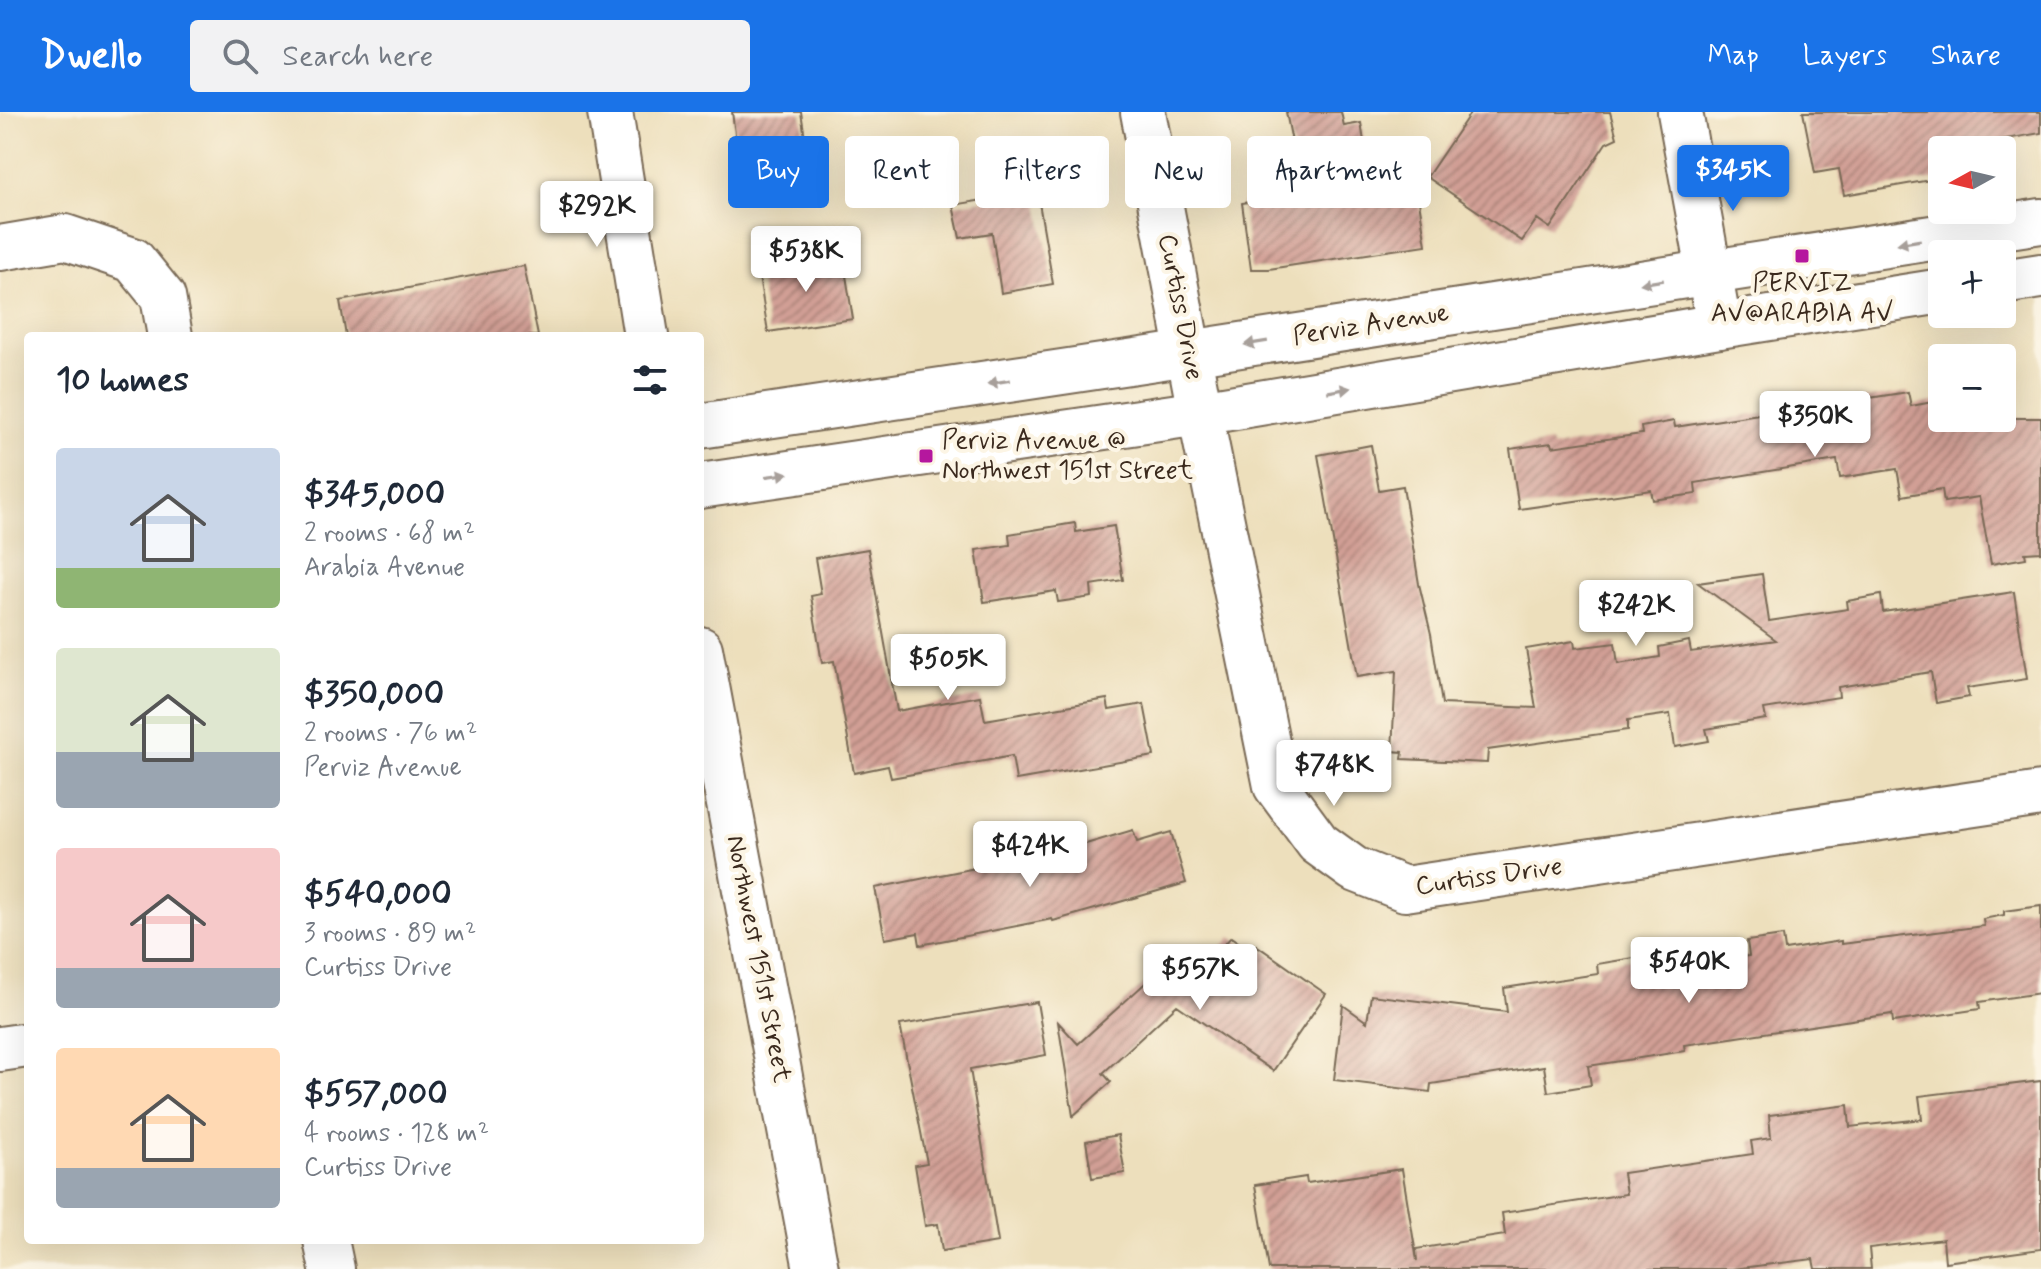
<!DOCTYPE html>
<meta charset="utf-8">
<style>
body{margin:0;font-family:Mynerve,sans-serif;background:#f2f2f3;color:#1f2937;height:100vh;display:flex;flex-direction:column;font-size:30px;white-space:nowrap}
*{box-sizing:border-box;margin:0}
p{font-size:26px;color:#747a83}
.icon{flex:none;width:44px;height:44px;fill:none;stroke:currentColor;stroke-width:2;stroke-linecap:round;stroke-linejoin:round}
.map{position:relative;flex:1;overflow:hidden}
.details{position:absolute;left:24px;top:220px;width:680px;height:912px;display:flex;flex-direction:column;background:#fff;border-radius:8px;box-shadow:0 8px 32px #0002}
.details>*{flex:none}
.banner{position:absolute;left:728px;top:24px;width:760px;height:72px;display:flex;gap:16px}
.needle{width:52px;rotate:262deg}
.buttons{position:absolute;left:1928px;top:24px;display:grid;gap:16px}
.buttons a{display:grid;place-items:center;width:88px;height:88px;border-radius:8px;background:#fff;box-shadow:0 8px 32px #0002;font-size:40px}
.price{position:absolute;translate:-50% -68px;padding:0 18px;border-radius:8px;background:#fff;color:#222;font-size:26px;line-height:52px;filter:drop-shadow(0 2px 4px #0008)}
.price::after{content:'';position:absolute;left:50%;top:48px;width:24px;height:18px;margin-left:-12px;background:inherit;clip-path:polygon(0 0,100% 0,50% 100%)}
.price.active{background:#1a73e8;color:#fff}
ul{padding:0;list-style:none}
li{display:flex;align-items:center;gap:24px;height:200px;padding:0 32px}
li span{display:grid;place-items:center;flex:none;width:224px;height:160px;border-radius:8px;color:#555}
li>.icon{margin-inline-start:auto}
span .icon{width:96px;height:96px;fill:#fffc;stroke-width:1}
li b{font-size:34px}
h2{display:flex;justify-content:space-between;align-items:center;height:96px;padding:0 32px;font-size:34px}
.pill{padding:0 28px;border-radius:8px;background:#fff;box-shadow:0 8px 32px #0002;font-size:28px;line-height:72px}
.pill.active{background:#1a73e8;color:#fff}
header{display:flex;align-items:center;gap:48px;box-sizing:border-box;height:112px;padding:0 40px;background:#1a73e8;color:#fff}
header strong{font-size:38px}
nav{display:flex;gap:44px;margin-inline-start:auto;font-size:28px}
.search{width:560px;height:72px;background:#f2f2f3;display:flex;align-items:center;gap:20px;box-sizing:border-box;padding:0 28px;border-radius:8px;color:#747a83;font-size:30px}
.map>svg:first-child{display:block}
.building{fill:url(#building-hatch)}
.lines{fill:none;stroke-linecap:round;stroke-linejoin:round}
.minor-casing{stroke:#796955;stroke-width:48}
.tertiary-casing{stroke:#796955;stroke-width:48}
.minor{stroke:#fff;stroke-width:44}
.tertiary{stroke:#fff;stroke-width:44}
.oneway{fill:#a79f9a}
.poi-dot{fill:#b5179e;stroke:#fcf5e5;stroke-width:3}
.labels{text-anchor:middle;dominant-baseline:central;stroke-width:8;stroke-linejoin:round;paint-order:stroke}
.poi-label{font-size:26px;fill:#3b2a1e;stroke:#fcf5e5}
.street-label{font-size:26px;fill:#3b2a1e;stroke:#fcf5e5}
</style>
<header>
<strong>Dwello</strong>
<div class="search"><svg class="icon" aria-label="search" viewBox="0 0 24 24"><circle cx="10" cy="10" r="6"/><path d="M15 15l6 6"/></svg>Search here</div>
<nav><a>Map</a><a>Layers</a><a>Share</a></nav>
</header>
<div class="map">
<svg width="2041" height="1157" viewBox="0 0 2041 1157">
<defs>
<pattern id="building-hatch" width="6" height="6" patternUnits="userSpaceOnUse" patternTransform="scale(2)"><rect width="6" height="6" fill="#d19f95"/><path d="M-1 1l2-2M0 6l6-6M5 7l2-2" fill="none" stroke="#ab8279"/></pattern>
</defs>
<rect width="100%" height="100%" fill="#fcf5e5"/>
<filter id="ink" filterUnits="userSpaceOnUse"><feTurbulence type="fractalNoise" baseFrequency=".0125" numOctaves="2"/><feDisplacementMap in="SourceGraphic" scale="16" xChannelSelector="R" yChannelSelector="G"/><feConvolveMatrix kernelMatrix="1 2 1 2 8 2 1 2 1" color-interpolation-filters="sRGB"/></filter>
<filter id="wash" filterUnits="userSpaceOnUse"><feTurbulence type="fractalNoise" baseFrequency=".006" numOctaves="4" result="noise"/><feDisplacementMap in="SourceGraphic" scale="32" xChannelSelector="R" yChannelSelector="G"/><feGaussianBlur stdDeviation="1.8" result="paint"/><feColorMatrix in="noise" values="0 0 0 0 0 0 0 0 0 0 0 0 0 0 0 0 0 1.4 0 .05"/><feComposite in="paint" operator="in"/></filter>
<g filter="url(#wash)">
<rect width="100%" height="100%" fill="#eddfbc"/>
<g id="blocks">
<path class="building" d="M 732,0 L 801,0 L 809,51 L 759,59 L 756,40 L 738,43 Z
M 1286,0 L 1341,0 L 1344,14 L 1361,11 L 1371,72 L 1415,65 L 1426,133 L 1269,157 L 1251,157 L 1242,91 L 1289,84 L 1281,42 L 1294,40 Z
M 1471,0 L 1610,0 L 1617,26 L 1606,31 L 1550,116 L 1537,107 L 1522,129 L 1427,65 Z
M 1803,0 L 2041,0 L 2041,21 L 1942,38 L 1942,66 L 1844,83 L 1839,57 L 1815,61 Z
M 1037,79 L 1053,172 L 1001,181 L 992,121 L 960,126 L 953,93 Z
M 843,145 L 853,207 L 768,220 L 758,158 Z
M 524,154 L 538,224 L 346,224 L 340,189 Z
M 1908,280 L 1911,294 L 1938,289 L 1939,296 L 1942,296 L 1942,306 L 2041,306 L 2041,440 L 2025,441 L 2026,446 L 1991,452 L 1979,385 L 1944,390 L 1942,377 L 1902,384 L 1897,357 L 1840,366 L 1837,348 L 1695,371 L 1696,382 L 1674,385 L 1653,388 L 1651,378 L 1519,397 L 1510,337 L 1551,331 L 1552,335 L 1642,322 L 1641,315 L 1674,309 L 1675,315 L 1772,300 L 1771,295 L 1804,289 L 1805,296 Z
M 1371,333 L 1379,378 L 1403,374 L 1419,472 L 1431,522 L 1442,592 L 1536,596 L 1526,537 L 1574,529 L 1575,536 L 1615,531 L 1618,552 L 1660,545 L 1659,535 L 1689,529 L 1691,540 L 1776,528 L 1698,471 L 1762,462 L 1769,509 L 1848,497 L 1847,489 L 1881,483 L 1883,500 L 2014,480 L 2027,567 L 1967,576 L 1969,585 L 1936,591 L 1931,560 L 1838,575 L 1839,585 L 1764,597 L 1766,607 L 1706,617 L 1709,629 L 1675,635 L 1670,602 L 1628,608 L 1628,618 L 1488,638 L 1487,651 L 1402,647 L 1403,640 L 1392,639 L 1396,559 L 1357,565 L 1318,343 Z
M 1075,411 L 1076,420 L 1114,414 L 1123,468 L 1091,473 L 1092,485 L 1058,490 L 1056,479 L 984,490 L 976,438 L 1010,433 L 1009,422 Z
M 868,437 L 897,599 L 980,584 L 985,608 L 1107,587 L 1109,598 L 1144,592 L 1154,644 L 1016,668 L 1012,644 L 891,666 L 888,654 L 854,661 L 834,549 L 822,551 L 811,484 L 821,482 L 815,446 Z
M 1133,718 L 1137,730 L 1171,720 L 1186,771 L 1053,809 L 1052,807 L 920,833 L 918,821 L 885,827 L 875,776 L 1011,749 L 1012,754 Z
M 2041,794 L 2041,881 L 1979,890 L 1980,897 L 1893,910 L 1892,902 L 1684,933 L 1685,939 L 1588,954 L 1591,973 L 1548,980 L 1544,954 L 1431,972 L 1430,980 L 1334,968 L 1343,893 L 1367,910 L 1371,883 L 1507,900 L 1504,876 L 1598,862 L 1597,852 L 1671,840 L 1673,855 L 1749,844 L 1747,829 L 1783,824 L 1785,838 L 1841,829 L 1841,832 L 1984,814 L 1983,807 L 2004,803 L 2004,799 Z
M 1231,825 L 1252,840 L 1256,833 L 1326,882 L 1273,959 L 1177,893 L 1103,961 L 1111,970 L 1073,1004 L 1058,910 L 1078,932 L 1185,835 L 1205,854 Z
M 1037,890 L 1046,943 L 970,957 L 998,1130 L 942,1139 L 938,1112 L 925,1114 L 915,1053 L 927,1051 L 900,913 Z
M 2041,969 L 2041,1137 L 1945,1150 L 1943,1127 L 1869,1136 L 1871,1157 L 1815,1157 L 1813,1147 L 1732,1157 L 1269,1157 L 1255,1073 L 1306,1065 L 1307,1071 L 1402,1057 L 1417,1149 L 1416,1137 L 1505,1123 L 1502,1101 L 1626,1082 L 1623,1061 L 1753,1042 L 1751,1029 L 1771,1026 L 1769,1003 L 1848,993 L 1850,1015 L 1922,1007 L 1919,984 Z
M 1118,1023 L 1125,1061 L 1092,1066 L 1086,1029 Z"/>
</g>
</g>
<g filter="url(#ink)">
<use href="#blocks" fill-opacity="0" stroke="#796955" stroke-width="2"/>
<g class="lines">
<g class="minor-casing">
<path id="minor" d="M 1143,0 L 1200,301 L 1276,674 L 1318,731 L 1354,757 L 1405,777 L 2041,682
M 1680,0 L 1719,214
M 0,136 L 65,125 L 133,148 L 163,185 L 170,224
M 0,937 L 28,933
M 326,1128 L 332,1157"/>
</g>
<g class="tertiary-casing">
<path id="tertiary" d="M 610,0 L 646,224
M 2002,170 L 2041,164
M 700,314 L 1189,241 L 2041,109
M 700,374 L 1200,301 L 1719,214 L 1942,179
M 700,537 L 816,1157"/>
</g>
<use href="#minor" class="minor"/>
<use href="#tertiary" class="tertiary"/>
</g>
<defs><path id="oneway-solid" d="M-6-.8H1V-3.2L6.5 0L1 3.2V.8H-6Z" transform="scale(2)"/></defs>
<g class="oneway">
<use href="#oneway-solid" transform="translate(1909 130) rotate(171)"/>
<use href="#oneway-solid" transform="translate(1652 170) rotate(171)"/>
<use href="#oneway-solid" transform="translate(1256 231) rotate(171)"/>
<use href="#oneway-solid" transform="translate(999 270) rotate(171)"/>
<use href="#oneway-solid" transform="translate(1339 278) rotate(-10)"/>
<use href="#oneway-solid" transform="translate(777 363) rotate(-8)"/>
</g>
</g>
<g class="poi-dot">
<rect x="1794" y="136" width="16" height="16" rx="4"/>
<rect x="918" y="336" width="16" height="16" rx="4"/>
</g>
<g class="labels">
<g class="poi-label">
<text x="1802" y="172">PERVIZ<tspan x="1802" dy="30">AV@ARABIA AV</tspan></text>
<text x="942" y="329" text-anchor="start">Perviz Avenue @<tspan x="942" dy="30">Northwest 151st Street</tspan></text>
</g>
<g class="street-label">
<text transform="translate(1180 195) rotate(79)">Curtiss Drive</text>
<text transform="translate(1371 213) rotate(-9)">Perviz Avenue</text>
<text transform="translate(1489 765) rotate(-8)">Curtiss Drive</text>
<text transform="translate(758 847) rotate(79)">Northwest 151st Street</text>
</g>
</g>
</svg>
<div class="buttons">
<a><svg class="needle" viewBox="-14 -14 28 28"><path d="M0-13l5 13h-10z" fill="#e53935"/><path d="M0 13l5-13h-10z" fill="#747a83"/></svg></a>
<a>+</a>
<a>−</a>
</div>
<b class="price active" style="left:1733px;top:101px">$345K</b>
<b class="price" style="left:597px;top:137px">$292K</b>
<b class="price" style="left:806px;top:182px">$538K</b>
<b class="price" style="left:1815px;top:347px">$350K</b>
<b class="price" style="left:1636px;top:536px">$242K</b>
<b class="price" style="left:948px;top:590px">$505K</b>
<b class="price" style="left:1334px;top:696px">$748K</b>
<b class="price" style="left:1030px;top:777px">$424K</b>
<b class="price" style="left:1689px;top:893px">$540K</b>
<b class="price" style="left:1200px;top:900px">$557K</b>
<div class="banner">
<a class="pill active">Buy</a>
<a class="pill">Rent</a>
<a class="pill">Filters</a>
<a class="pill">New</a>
<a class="pill">Apartment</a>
</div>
<section class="details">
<h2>10 homes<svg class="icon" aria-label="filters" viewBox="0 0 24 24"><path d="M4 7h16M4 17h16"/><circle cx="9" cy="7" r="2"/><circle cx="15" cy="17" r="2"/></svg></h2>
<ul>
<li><span style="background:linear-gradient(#c9d6e8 75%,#8fb573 0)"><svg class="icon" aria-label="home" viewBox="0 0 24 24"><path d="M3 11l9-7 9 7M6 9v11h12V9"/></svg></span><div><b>$345,000</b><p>2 rooms · 68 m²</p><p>Arabia Avenue</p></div></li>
<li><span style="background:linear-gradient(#dfe7d0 65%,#9aa5b1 0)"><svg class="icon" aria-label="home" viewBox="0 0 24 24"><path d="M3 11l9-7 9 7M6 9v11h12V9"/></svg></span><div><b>$350,000</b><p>2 rooms · 76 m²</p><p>Perviz Avenue</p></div></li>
<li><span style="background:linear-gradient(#f6c9c9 75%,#9aa5b1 0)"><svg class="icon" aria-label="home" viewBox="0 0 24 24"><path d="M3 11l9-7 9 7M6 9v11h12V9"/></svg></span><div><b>$540,000</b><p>3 rooms · 89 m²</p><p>Curtiss Drive</p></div></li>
<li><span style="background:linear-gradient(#ffd9b3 75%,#9aa5b1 0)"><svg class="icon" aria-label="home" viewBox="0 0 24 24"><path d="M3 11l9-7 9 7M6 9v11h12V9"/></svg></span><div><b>$557,000</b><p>4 rooms · 128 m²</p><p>Curtiss Drive</p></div></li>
</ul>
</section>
</div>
